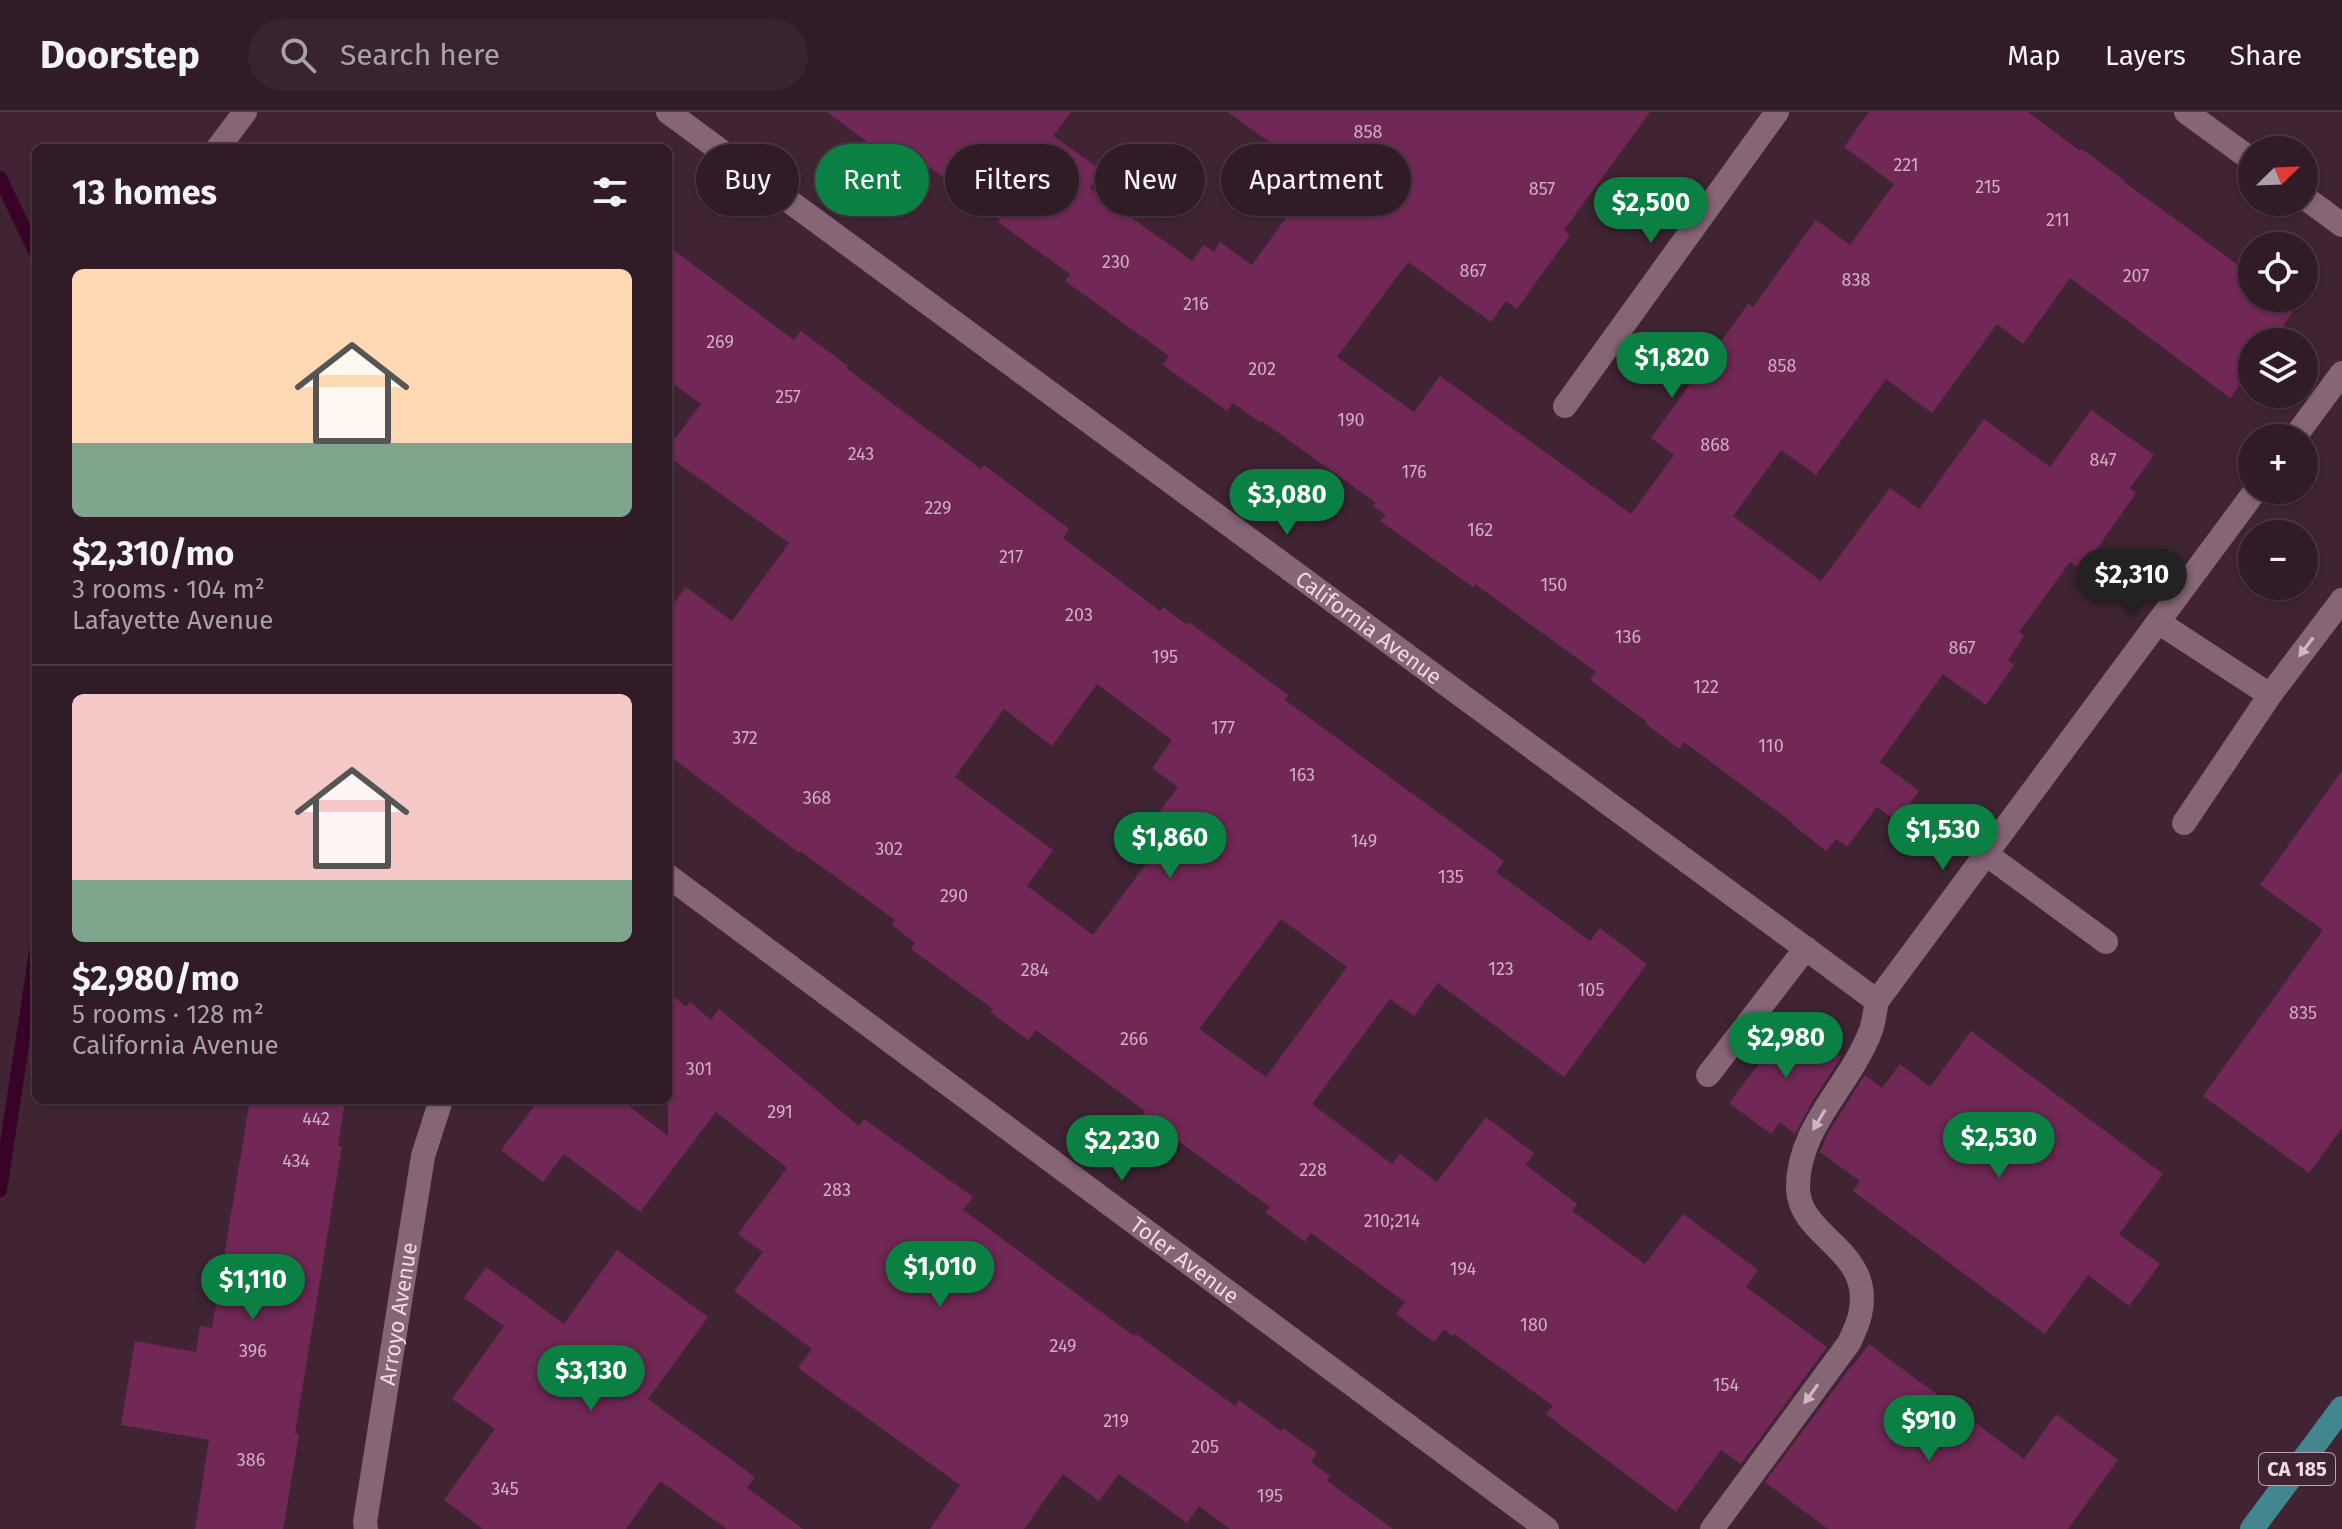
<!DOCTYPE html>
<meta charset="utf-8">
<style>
body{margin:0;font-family:"Fira Sans",sans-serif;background:#38242f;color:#f1f3f6;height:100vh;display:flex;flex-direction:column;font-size:30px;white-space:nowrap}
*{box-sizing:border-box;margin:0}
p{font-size:26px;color:#a8a1a7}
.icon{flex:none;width:44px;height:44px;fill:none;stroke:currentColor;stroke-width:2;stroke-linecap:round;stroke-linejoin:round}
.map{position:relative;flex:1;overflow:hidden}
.side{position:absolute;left:32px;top:32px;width:640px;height:960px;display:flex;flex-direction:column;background:#301b27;border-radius:12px;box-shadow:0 2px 6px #0004,0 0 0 2px #4b3944}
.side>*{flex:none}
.top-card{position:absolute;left:696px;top:32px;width:760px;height:72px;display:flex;gap:16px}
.needle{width:52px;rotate:67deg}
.buttons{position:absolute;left:2238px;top:24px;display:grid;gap:16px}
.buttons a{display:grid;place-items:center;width:80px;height:80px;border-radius:50%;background:#301b27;box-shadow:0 2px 6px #0004,0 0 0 2px #4b3944;font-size:40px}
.price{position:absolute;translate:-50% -68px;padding:0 18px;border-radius:28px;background:#0b8043;color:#fff;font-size:26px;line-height:52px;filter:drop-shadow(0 2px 4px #0008)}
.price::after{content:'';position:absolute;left:50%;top:48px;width:24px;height:18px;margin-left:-12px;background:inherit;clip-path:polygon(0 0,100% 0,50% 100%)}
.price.on{background:#222;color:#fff}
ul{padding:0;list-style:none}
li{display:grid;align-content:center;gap:16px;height:424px;padding:0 40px}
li+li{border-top:2px solid #4b3944}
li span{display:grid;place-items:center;height:248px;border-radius:12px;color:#555}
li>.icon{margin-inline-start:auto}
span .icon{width:144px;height:144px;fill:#fffc;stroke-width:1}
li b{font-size:34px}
h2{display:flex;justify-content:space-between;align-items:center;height:96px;padding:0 40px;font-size:34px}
.pill{padding:0 28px;border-radius:36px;background:#301b27;box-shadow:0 2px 6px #0004,0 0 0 2px #4b3944;font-size:28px;line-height:72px}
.pill.on{background:#0b8043;color:#fff}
header{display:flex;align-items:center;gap:48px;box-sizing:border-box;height:112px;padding:0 40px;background:#301b27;border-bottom:2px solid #4b3944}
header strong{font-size:38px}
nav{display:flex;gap:44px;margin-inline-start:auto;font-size:28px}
.search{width:560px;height:72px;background:#38242f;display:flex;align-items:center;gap:20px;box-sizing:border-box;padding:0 28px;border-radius:44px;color:#a8a1a7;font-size:30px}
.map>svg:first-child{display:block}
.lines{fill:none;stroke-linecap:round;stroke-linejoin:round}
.stream{stroke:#390227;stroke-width:14}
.building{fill:#712856;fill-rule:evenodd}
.service{stroke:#866577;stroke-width:24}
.minor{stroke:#866577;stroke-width:24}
.primary{stroke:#428790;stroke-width:24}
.oneway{fill:#cfb7c3}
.labels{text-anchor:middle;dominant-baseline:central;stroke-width:8;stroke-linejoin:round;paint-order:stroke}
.number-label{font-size:18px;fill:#cfaec0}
.shield{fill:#402434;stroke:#baa3af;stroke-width:2}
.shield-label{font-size:20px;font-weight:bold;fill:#eedae4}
.street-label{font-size:22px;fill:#eedae4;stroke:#402434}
</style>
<header>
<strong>Doorstep</strong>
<div class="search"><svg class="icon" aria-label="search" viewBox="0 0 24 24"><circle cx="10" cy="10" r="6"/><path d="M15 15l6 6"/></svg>Search here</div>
<nav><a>Map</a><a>Layers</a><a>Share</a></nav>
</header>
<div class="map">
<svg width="2342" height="1417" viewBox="0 0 2342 1417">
<rect width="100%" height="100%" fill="#402434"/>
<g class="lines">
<path class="stream" d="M 0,66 L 36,141
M 0,1078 L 36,840"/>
</g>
<path class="building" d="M 827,0 L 1071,0 L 1053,24 L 1103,59 L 1090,76 L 1192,149 L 1204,133 L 1214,140 L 1220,130 L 1252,153 L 1316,64 L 1228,0 L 1650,0 L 1564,118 L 1570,123 L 1517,197 L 1506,189 L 1491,210 L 1408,150 L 1337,245 L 1414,300 L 1440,264 L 1631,402 L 1674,343 L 1651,326 L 1748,192 L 1753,195 L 1816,108 L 1850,133 L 1894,72 L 1844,35 L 1869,0 L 2028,0 L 2080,39 L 2082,37 L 2125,69 L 2124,70 L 2252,163 L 2252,186 L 2303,186 L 2271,230 L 2252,230 L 2252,256 L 2230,286 L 2070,166 L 2023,232 L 1997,212 L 1932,301 L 1886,267 L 1816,363 L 1781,338 L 1733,404 L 1821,469 L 1890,376 L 1919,397 L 1984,307 L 2050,355 L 2091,298 L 2154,343 L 2130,376 L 2136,381 L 2082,458 L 2070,450 L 2019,520 L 2024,524 L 2008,548 L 2014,553 L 1986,593 L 1943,562 L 1880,650 L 1919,679 L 1896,709 L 1877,695 L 1847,735 L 1836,727 L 1826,739 L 1792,712 L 1793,711 L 1684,630 L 1679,637 L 1646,612 L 1647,610 L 1590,568 L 1596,560 L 1475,472 L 1473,475 L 1380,409 L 1386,403 L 1373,394 L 1375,390 L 1262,309 L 1261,311 L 1233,291 L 1227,299 L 1163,253 L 1169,244 L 1065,169 L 1070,162 L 998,110 L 1000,107 L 903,36 L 893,49 Z
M 668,134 L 794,228 L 801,219 L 848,254 L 846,256 L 904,300 L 981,357 L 984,353 L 1069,417 L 1063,426 L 1160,499 L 1163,495 L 1187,513 L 1189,510 L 1288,583 L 1285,588 L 1504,749 L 1496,760 L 1590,829 L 1600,816 L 1647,852 L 1564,965 L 1438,871 L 1414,904 L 1390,887 L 1312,992 L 1392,1052 L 1400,1042 L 1437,1070 L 1486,1005 L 1534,1041 L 1526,1053 L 1577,1092 L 1572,1099 L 1645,1152 L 1683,1102 L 1758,1158 L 1746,1175 L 1827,1235 L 1741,1352 L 1721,1338 L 1676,1400 L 1546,1302 L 1553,1294 L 1454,1222 L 1452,1224 L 1444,1217 L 1434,1230 L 1396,1202 L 1405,1190 L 1311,1121 L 1305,1130 L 1265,1100 L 1270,1095 L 1160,1016 L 1142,1003 L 1145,999 L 1036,918 L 1028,928 L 990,900 L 993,897 L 911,837 L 915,831 L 892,813 L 895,808 L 800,739 L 799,741 L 668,643 L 668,499 L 686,475 L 732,509 L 789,431 L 668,344 L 668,336 L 701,292 L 668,268 ZM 1097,572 L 1172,628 L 1152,656 L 1178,675 L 1150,712 L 1167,724 L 1093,823 L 1027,774 L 1053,738 L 955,665 L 1004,597 L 1052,634 ZM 1281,807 L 1347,855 L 1266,965 L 1199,917 Z
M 2342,659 L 2342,1016 L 2309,1061 L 2203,984 L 2323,818 L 2260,773 Z
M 668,880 L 686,895 L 690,890 L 711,908 L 719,897 L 859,1014 L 864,1007 L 973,1085 L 963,1098 L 1134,1224 L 1136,1222 L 1235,1294 L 1239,1288 L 1281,1319 L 1283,1316 L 1317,1341 L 1311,1350 L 1330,1364 L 1327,1369 L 1393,1417 L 1230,1417 L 1199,1394 L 1187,1411 L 1119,1362 L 1099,1389 L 1063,1362 L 1024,1417 L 930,1417 L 960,1373 L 798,1256 L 812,1237 L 734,1179 L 763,1140 L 738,1122 L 787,1056 L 716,1000 L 640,1100 L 564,1042 L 543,1070 L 501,1038 L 539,988 L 621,988 L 668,1024 Z
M 1792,908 L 1841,945 L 1813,988 L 1795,1022 L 1780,1010 L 1771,1022 L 1729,991 Z
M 1971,919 L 2163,1062 L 2119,1122 L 2160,1152 L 2129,1194 L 2088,1163 L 2045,1222 L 1853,1079 L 1860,1069 L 1820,1040 L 1828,1021 L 1865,963 L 1882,976 L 1900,952 L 1930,975 Z
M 250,988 L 345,988 L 338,1034 L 342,1034 L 295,1321 L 299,1322 L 283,1417 L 195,1417 L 209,1328 L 121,1313 L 135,1229 L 196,1240 L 200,1214 L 212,1216 Z
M 617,1138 L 708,1205 L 648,1287 L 755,1365 L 747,1376 L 803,1417 L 727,1417 L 660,1369 L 626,1417 L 483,1417 L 444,1388 L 495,1317 L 452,1287 L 504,1214 L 464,1186 L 486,1155 L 564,1212 Z
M 1869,1232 L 2024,1347 L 2056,1302 L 2118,1348 L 2068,1417 L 1828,1417 L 1765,1370 L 1852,1253 L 1853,1254 Z"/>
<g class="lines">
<path class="service" d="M 2158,510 L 2270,583
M 2184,711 L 2270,583 L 2342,488
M 1986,742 L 2106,830
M 1708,963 L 1806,836
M 1712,1417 L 1849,1231 C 1853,1222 1858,1212 1860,1203 C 1875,1137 1800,1127 1798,1077 C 1797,1015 1850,974 1871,918 C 1874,909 1875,898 1877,889"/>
<g class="minor">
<path id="s1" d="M 668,0 L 1877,889 L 2256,378"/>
<path d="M 2186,0 L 2252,48"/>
<path d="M 218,36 L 245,0"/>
<path d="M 2304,85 L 2342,113"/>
<path d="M 1565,294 L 1777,0"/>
<path d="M 2294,326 L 2342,261"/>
<path id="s2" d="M 668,764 L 1547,1417"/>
<path id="s3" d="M 366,1417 L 365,1410 L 423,1044 L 441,988"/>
</g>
<path class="primary" d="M 2252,1417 L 2342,1296"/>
</g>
<defs><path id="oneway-solid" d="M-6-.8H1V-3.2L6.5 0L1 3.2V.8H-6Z" transform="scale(2)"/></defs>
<g class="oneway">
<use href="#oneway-solid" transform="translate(2306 535) rotate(127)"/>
<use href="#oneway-solid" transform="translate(1819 1008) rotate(121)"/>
<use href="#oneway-solid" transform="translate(1811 1282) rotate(126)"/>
</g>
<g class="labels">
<g class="number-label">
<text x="1368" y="20">858</text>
<text x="1906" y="53">221</text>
<text x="1988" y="75">215</text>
<text x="1542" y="77">857</text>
<text x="2058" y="108">211</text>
<text x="1116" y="150">230</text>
<text x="1473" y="159">867</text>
<text x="2136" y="164">207</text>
<text x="1856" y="168">838</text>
<text x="1196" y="192">216</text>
<text x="720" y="230">269</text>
<text x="1782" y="254">858</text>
<text x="1262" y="257">202</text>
<text x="788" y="285">257</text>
<text x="1351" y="308">190</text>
<text x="1715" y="333">868</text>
<text x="861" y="342">243</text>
<text x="2103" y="348">847</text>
<text x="1414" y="360">176</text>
<text x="938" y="396">229</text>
<text x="1480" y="418">162</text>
<text x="1011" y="445">217</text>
<text x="1554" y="473">150</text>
<text x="1079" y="503">203</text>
<text x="1628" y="525">136</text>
<text x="1962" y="536">867</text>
<text x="1165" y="545">195</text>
<text x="1706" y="575">122</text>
<text x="1223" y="616">177</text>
<text x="745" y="626">372</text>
<text x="1771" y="634">110</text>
<text x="1302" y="663">163</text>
<text x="817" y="686">368</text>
<text x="1364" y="729">149</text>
<text x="889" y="737">302</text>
<text x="1451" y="765">135</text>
<text x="954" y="784">290</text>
<text x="1501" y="857">123</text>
<text x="1035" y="858">284</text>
<text x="1591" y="878">105</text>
<text x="2303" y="901">835</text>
<text x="1134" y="927">266</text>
<text x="699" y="957">301</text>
<text x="780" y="1000">291</text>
<text x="316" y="1007">442</text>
<text x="296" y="1049">434</text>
<text x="1313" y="1058">228</text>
<text x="837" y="1078">283</text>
<text x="1392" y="1109">210;214</text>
<text x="1463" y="1157">194</text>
<text x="1534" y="1213">180</text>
<text x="1063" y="1234">249</text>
<text x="253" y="1239">396</text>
<text x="1726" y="1273">154</text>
<text x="1116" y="1309">219</text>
<text x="1205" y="1335">205</text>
<text x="251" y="1348">386</text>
<text x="505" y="1377">345</text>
<text x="1270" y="1384">195</text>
</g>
<rect class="shield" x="2259" y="1341" width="76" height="32" rx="6"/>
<g class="shield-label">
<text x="2297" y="1357">CA 185</text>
</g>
<g class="street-label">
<text stroke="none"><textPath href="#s1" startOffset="870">California Avenue</textPath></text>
<text stroke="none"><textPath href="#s2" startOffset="644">Toler Avenue</textPath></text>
<text stroke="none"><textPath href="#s3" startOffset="218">Arroyo Avenue</textPath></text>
</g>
</g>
</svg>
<div class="buttons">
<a><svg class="needle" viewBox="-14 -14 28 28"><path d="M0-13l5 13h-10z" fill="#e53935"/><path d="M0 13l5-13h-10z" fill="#a8a1a7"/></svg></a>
<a><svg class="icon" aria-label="locate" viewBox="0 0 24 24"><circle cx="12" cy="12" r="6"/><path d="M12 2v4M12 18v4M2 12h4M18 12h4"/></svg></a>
<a><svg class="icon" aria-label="layers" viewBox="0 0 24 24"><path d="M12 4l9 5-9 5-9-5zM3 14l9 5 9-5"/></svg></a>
<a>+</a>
<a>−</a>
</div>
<b class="price" style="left:1651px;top:133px">$2,500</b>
<b class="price" style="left:1672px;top:288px">$1,820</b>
<b class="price" style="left:1287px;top:425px">$3,080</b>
<b class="price on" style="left:2132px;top:505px">$2,310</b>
<b class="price" style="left:1943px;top:760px">$1,530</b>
<b class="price" style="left:1170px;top:768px">$1,860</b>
<b class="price" style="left:1786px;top:968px">$2,980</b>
<b class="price" style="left:1999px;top:1068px">$2,530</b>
<b class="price" style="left:1122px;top:1071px">$2,230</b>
<b class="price" style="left:940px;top:1197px">$1,010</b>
<b class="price" style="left:253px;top:1210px">$1,110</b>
<b class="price" style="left:591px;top:1301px">$3,130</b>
<b class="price" style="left:1929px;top:1351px">$910</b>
<div class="top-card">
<a class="pill">Buy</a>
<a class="pill on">Rent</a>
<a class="pill">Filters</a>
<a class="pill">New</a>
<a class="pill">Apartment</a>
</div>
<section class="side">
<h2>13 homes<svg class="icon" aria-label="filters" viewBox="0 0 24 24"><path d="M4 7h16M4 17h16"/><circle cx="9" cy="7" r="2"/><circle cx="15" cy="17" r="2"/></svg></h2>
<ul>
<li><span style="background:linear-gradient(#ffd9b3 70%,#7fa58c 0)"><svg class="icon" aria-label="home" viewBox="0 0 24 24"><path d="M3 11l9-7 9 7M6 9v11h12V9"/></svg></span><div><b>$2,310/mo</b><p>3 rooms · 104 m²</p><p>Lafayette Avenue</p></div></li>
<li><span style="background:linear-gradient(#f6c9c9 75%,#7fa58c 0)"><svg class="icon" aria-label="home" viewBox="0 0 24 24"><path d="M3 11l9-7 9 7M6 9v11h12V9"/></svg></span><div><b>$2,980/mo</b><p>5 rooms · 128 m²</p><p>California Avenue</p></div></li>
</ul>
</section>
</div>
